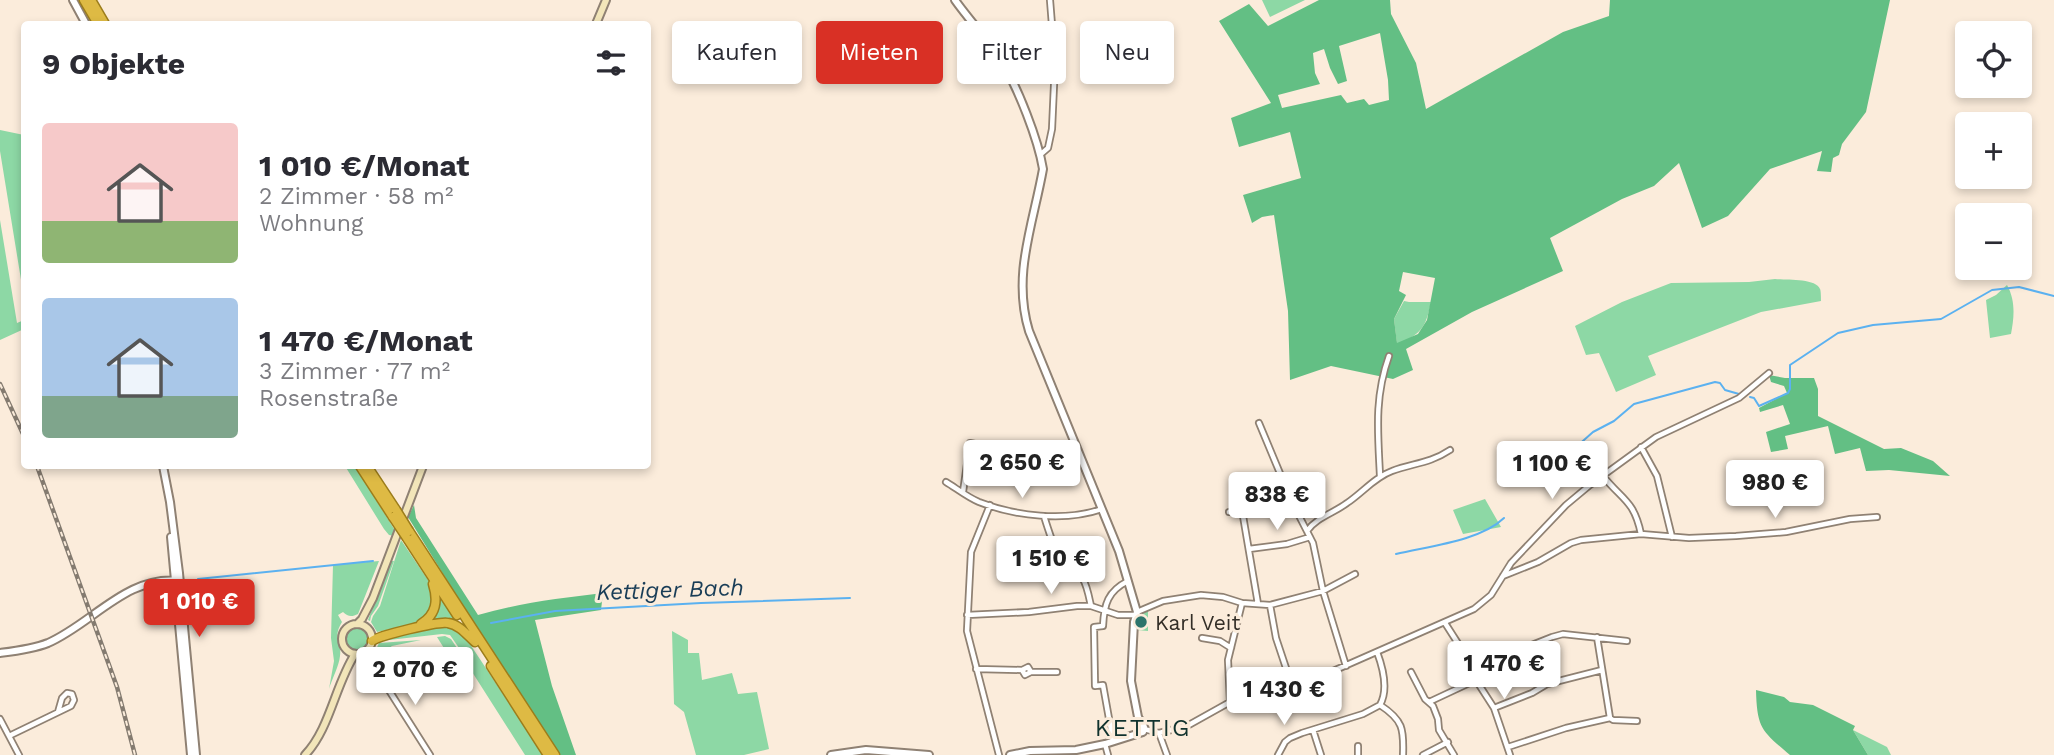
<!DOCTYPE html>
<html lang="de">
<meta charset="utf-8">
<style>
body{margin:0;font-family:"Work Sans",sans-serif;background:#f2f2f3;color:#2b2b33;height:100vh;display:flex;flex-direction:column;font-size:26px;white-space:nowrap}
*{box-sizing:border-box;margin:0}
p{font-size:23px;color:#7c7c81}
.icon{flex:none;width:38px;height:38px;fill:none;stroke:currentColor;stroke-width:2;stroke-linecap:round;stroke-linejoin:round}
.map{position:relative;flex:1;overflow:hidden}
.drawer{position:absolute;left:21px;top:21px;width:630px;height:448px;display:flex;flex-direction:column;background:#fff;border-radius:7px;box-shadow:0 4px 10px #0003}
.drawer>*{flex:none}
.hud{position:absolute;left:672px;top:21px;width:665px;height:63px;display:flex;gap:14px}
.buttons{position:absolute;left:1955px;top:21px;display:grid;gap:14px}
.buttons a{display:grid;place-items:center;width:77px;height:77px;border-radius:7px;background:#fff;box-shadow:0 4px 10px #0003;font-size:35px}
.price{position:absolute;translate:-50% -60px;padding:0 16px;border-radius:7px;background:#fff;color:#222;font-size:23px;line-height:46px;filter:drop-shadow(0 2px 4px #0008)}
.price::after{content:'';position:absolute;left:50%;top:42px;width:21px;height:16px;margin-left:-10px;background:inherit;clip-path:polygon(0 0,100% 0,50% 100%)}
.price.active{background:#d93025;color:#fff}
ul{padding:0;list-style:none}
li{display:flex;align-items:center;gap:21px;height:175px;padding:0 21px}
li span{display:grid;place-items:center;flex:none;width:196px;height:140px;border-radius:7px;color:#555}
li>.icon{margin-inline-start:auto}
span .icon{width:84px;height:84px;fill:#fffc;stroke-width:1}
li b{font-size:30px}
h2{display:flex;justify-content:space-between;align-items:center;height:84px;padding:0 21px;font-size:30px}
.pill{padding:0 24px;border-radius:7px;background:#fff;box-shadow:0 4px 10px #0003;font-size:24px;line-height:63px}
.pill.active{background:#d93025;color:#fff}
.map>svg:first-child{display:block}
.green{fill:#8dd8a5}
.forest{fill:#63bf84;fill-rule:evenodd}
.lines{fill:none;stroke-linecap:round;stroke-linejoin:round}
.stream{stroke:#5bb1f0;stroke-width:2}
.minor-casing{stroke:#8f8173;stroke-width:8}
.tertiary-casing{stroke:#8f8173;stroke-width:10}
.secondary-casing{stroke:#8f8173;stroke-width:10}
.trunk-casing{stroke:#9c7d1b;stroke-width:11}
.minor{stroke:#fff;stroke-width:4.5}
.tertiary{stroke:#fff;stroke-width:6}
.secondary{stroke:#f2e5b9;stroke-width:6}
.trunk{stroke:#deba44;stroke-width:8}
.rail-casing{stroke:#847b70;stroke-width:4.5}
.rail{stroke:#fbecdb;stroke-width:2;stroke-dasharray:5;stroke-linecap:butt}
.trunk-bridge-casing{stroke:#9c7d1b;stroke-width:11;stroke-linecap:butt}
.trunk-bridge{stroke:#deba44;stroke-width:8}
.poi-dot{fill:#2d746b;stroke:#fbecdb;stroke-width:2.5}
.labels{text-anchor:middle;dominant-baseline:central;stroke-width:6;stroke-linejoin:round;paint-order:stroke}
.poi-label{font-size:21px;fill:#332e27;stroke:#fbecdb;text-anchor:start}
.water-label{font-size:23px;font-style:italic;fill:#193d57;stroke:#fbecdb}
.quarter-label{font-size:24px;letter-spacing:2px;fill:#10322d;stroke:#fbecdb}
</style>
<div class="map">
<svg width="2054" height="755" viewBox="0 0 2054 755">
<rect width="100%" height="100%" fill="#fbecdb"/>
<path class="green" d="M 1262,0 L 1305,0 L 1270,17 Z
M 0,130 L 24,135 L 24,298 L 0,151 Z
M 0,220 L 17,323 L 24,320 L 24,329 L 0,340 Z
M 1775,279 C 1786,280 1816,278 1820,289 C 1821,290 1821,300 1821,301 L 1761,312 L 1648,356 L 1656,375 L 1616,392 L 1599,353 L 1586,355 L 1575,326 L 1622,302 L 1671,283 L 1749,282 Z
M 2007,285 C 2016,301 2014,318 2011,334 L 1990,338 L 1986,300 L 1996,295 Z
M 1404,301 L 1409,302 L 1431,302 C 1426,327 1421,335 1397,344 L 1394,319 Z
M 345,466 L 355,466 L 396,532 L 395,536 L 389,535 L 384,529 Z
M 1485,499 L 1501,527 L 1463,534 L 1453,510 Z
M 401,540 L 430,583 L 434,603 L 424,620 L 416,624 L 377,632 L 371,622 L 373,616 L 380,606 Z
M 379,561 L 358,614 C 352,617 348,617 343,612 L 338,615 L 342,622 C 332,638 342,642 340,656 C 339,666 332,679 329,689 L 334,661 L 331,638 L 333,565 Z
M 391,561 L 394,561 L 378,606 L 371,616 L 370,621 L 368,620 L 388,565 Z
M 439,595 L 458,624 L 428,623 Z
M 1148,609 L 1148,631 L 1137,630 L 1137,616 Z
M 437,625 L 453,627 L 466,638 L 543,755 L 525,755 L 467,664 L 466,658 L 450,635 L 442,634 L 380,641 L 379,639 Z
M344 639a13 13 0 1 1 26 0a13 13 0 1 1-26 0Z
M 672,631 L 688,640 L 688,653 L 699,653 L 702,680 L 732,673 L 738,694 L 757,692 L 769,749 L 744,755 L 696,755 L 684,712 L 674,704 Z
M 445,636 L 451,639 L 465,660 L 463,665 L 457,669 L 437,637 Z
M 421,640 L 392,646 L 378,656 L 376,665 L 372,658 L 379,643 Z
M 1853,730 L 1887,747 L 1891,755 L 1868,755 Z"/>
<path class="forest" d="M 1319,0 L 1390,0 L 1391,14 L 1416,63 L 1426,109 L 1563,32 L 1609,16 L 1610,0 L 1890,0 L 1866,112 L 1842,144 L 1839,155 L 1833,158 L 1831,172 L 1817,171 L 1822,151 L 1770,169 L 1728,216 L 1702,228 L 1679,163 L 1654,186 L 1622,199 L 1550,238 L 1563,271 L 1472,312 L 1406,349 L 1413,370 L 1393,379 L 1331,366 L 1290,380 L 1288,311 L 1274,215 L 1262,217 L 1252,223 L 1243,195 L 1301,178 L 1290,132 L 1239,147 L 1231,118 L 1271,103 L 1219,21 L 1249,4 L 1268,26 ZM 1380,33 L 1388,80 L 1389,100 L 1369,105 L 1364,99 L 1347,103 L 1341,95 L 1282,108 L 1278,95 L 1320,84 L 1315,73 L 1313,53 L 1324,49 L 1330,68 L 1338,84 L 1347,81 L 1339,46 ZM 1403,272 L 1435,278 L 1427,320 L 1418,334 L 1397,343 L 1394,319 L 1406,295 L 1399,291 Z
M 1769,375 L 1785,378 L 1814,378 L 1818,389 L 1818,416 L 1884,449 L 1901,448 L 1933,461 L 1950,476 L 1889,470 L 1866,471 L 1860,448 L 1835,454 L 1828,426 L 1785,436 L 1788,449 L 1771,452 L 1766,432 L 1790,424 L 1783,405 L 1760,412 L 1759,408 L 1787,393 L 1784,386 L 1771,382 Z
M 414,505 L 416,518 L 478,615 C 519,603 561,598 603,593 L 601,610 L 535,620 L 552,686 L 576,755 L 559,755 L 448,582 L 408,517 Z
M 1756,690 L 1784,697 L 1790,702 L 1813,705 L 1855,726 L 1853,730 L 1868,755 L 1790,755 C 1762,731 1757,729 1756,690 Z"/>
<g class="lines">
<path class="stream" d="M 1750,397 L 1754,398 L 1759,406 L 1788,393 L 1790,389 L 1790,365 L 1838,333 L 1873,325 L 1941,319 L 1992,290 L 2019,287 L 2054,296
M 1547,473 L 1593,432 L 1614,421 L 1634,404 L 1715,382 L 1720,383 L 1725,390 L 1739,394
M 1396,554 C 1429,546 1480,541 1504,518
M 198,579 L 373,561
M 491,623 L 555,611 L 701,603 L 850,598"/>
<g class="minor-casing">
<path id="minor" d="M 1041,154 L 1048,148 L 1052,129 L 1055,63 L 1050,0
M 1259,423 L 1292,502 L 1313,543 L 1323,591 L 1346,666
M 1641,447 L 1657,476 L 1672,537
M 1380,476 C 1378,433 1374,398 1389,356
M 1603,476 C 1622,500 1634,500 1641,534
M 946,482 C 956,488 967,497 979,502 C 1015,516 1065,522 1102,509
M 963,492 L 970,443 L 1050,459 L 1077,447
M 990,505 L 971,552 L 967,631 L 999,755
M 1242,510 L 1258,604
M 1229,512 L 1282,502 L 1292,502
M 1307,531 C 1317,517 1334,513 1347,503 C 1362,493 1375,477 1392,471 C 1413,463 1429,464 1450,450
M 1013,547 L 1016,550 L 1018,569 L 1058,567 L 1060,564 C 1055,548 1049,533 1044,516
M 1249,549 L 1287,544 L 1310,537
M 1060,564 C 1085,572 1086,582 1091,606
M 1503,576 L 1538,562 L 1571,543 L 1581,540 L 1641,534 L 1689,538 L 1736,536 L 1786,532 L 1850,519 L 1877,517
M 1270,605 L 1276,638 L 1291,683
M 1137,612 L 1163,601 L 1201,595 L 1223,597 L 1242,603 L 1270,605 L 1323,591 L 1355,574
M 967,615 L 1029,612 L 1077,606 L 1091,606 L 1118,615 L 1135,615
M 1445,623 L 1468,659 L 1476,680 L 1494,708 L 1510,755
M 1597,637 L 1610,718
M 1202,638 L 1220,641 L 1231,648
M 368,649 L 378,673 L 430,755
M 1377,652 C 1383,668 1389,689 1380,705 C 1403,720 1404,729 1403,755
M 361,654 L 373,667
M 1468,659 L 1493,659 L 1504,656 L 1552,637 L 1563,634 L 1627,641
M 976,669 L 1022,670
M 1031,672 L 1028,667 L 1022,670 L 1025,675 L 1031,672 L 1057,672
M 1411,672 L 1425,699 L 1433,706 L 1438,719 L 1439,730 L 1454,755
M 1230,702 L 1228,660 L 1242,603
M 1429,702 L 1476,680
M 1494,708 L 1532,693 L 1547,684 L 1602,670
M 0,719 L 19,755
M 1144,729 L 1159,733 L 1187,726 L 1230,702 L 1291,683 L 1324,675 L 1474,609 L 1491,595 L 1511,563 L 1566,505 L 1590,485 L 1656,437 L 1739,398 L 1769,373
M 1313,730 L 1321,755
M 1159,733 L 1167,755
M 9,736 L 71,706 L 74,700 L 72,694 L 67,693 L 62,698 L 58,712
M 1113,741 L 1103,685 L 1095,686 L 1094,627 L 1103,626 C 1104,604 1108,591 1128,581
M 1105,744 L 1108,755
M 1508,747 L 1566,728 L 1610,718 L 1613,720 L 1637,721
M 1278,755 L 1285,742 L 1290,738 L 1302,733 L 1363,714 L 1380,705
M 1358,755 L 1358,746
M 1423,755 L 1448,742"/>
</g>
<g class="tertiary-casing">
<path id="tertiary" d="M 73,0 L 86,24
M 955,0 C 970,21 988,40 1002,62 C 1018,88 1038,139 1043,169 C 1033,225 1012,275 1029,331 L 1119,551 L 1137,612 L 1134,622 L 1131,681 L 1138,717 L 1144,727 L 1143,732 L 1105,744 L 1076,750 L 1030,751 L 1010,755
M 163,466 L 170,502 L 179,573 L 196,755
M 171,537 L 191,755
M 147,587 L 178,585
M 0,653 C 16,651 33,649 48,643 C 92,624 127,575 179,581
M 831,755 L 866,750 L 929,755"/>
</g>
<g class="secondary-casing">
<path id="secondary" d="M 596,24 L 606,0
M 357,624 L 362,619 L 373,598 L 423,466
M342 639a15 15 0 1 1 30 0a15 15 0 1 1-30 0Z
M 305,755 C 330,729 335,685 355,654"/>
</g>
<g class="trunk-casing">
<path id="trunk" d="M 84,0 L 98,24
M 91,0 L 105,24
M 360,466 L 393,517
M 367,466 L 396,510
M 409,531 L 555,755
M 407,538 L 457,615
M 421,624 C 437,614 438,600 433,584
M 372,641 C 380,635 439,621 448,623 C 460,625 467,635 475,642
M 491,666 L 548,755"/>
</g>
<use href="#minor" class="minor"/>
<use href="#tertiary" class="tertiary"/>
<use href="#secondary" class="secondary"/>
<use href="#trunk" class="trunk"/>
<g class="rail-casing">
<path id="rail" d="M 0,384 L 24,436
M 37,466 L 117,687 L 135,755"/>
</g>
<use href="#rail" class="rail"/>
<g class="trunk-bridge-casing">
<path id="trunk-bridge" d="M 396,510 L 409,531
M 393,517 L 407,538"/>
</g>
<use href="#trunk-bridge" class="trunk-bridge"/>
</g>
<circle class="poi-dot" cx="1141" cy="622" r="7"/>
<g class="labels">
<g class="poi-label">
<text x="1155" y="622">Karl Veit</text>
</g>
<g class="water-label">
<text transform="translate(670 590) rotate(-2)">Kettiger Bach</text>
</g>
<g class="quarter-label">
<text x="1143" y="728">KETTIG</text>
</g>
</g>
</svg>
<div class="buttons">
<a><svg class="icon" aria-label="locate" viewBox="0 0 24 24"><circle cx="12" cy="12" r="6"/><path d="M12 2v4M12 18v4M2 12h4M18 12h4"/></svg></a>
<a>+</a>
<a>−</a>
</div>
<b class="price" style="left:1022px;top:500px">2 650 €</b>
<b class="price" style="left:1552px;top:501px">1 100 €</b>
<b class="price" style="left:1775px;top:520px">980 €</b>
<b class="price" style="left:1277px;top:532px">838 €</b>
<b class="price" style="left:1051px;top:596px">1 510 €</b>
<b class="price active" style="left:199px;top:639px">1 010 €</b>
<b class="price" style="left:1504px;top:701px">1 470 €</b>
<b class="price" style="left:415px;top:707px">2 070 €</b>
<b class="price" style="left:1284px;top:727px">1 430 €</b>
<div class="hud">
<a class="pill">Kaufen</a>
<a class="pill active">Mieten</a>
<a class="pill">Filter</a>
<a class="pill">Neu</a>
</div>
<section class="drawer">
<h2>9 Objekte<svg class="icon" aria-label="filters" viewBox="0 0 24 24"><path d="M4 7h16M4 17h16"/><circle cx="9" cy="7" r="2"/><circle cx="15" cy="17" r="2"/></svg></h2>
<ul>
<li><span style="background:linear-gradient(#f6c9c9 70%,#8fb573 0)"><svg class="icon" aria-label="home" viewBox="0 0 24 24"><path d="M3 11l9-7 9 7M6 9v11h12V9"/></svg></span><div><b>1 010 €/Monat</b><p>2 Zimmer · 58 m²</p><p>Wohnung</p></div></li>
<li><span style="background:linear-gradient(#a9c7e8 70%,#7fa58c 0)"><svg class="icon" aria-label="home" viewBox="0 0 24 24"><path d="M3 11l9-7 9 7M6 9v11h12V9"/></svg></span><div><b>1 470 €/Monat</b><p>3 Zimmer · 77 m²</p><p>Rosenstraße</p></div></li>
</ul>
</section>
</div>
